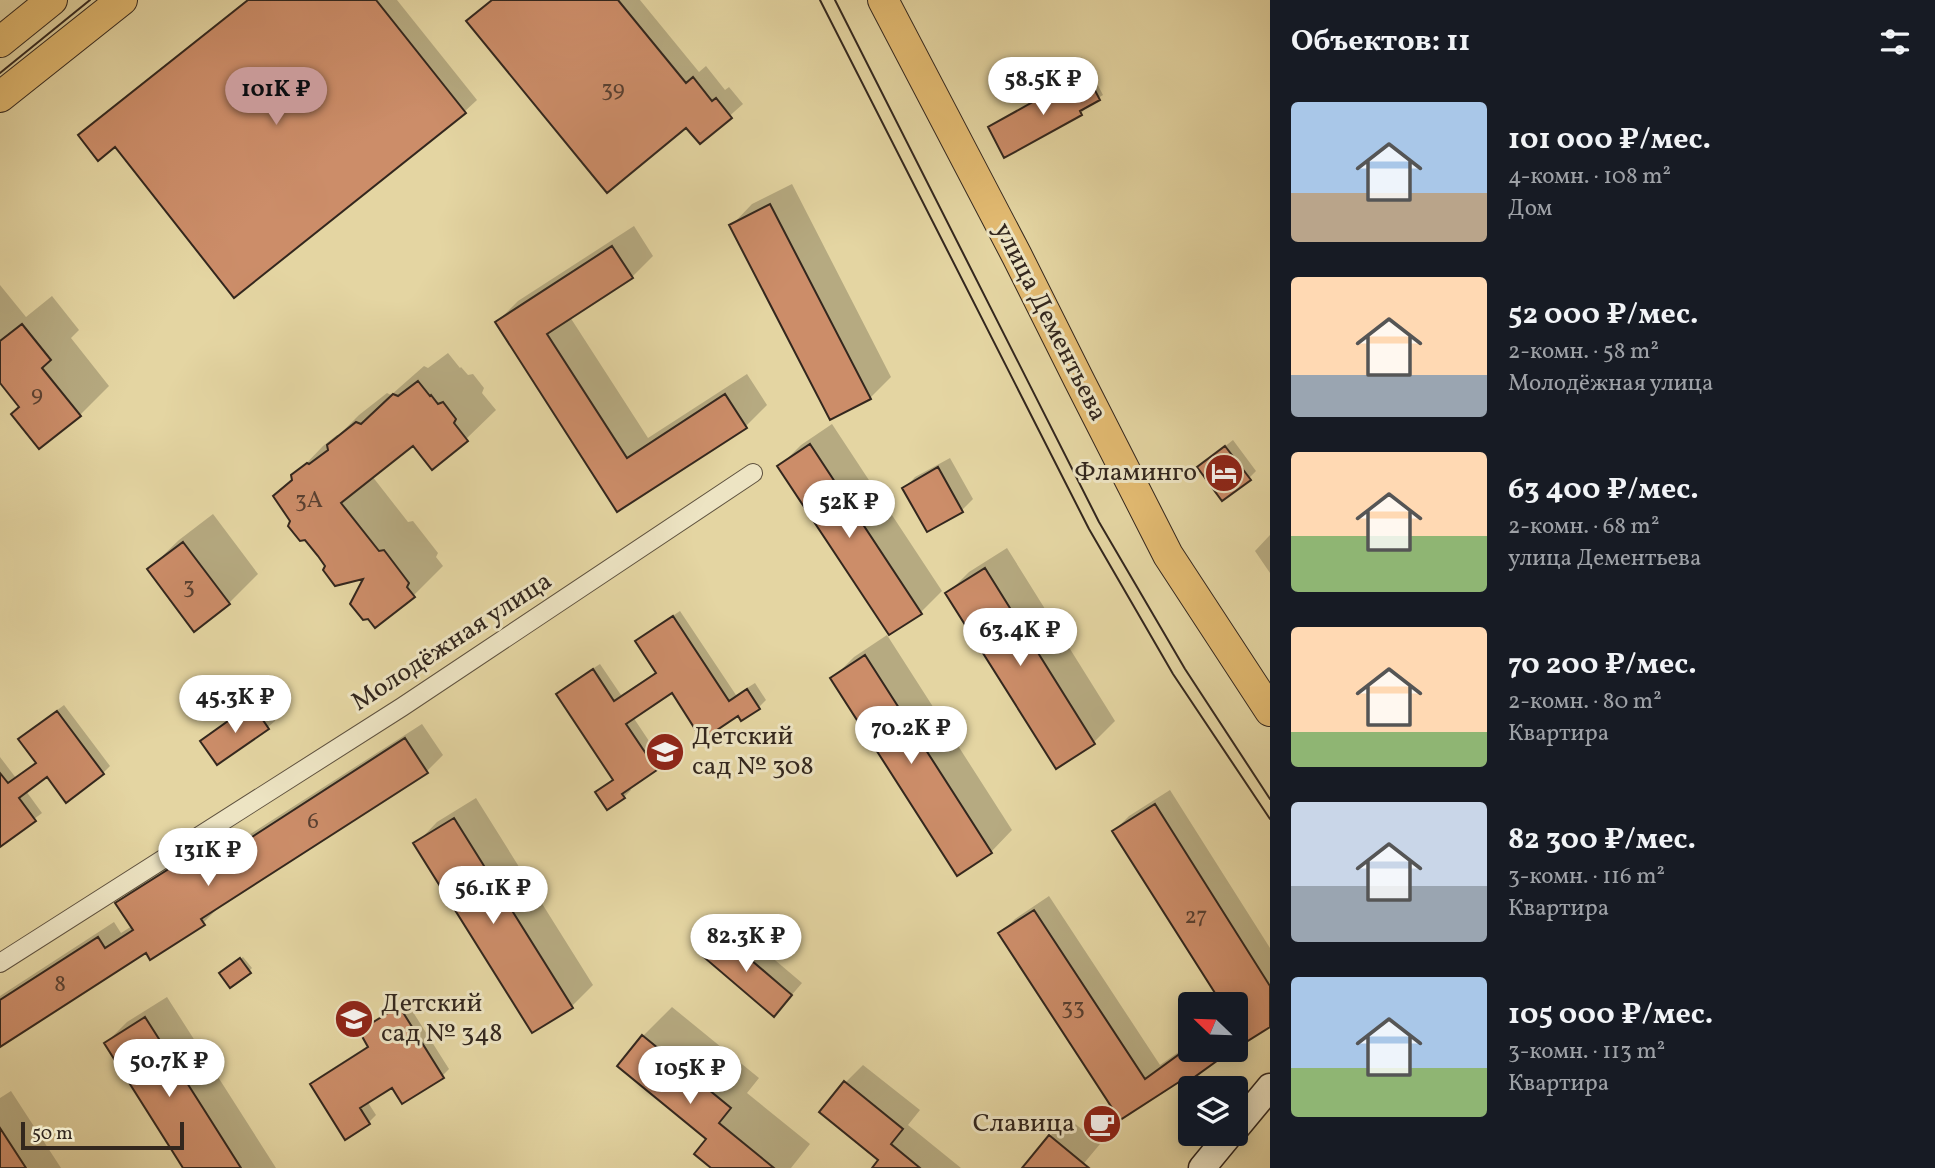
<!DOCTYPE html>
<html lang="ru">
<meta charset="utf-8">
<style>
body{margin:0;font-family:Vollkorn,serif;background:#242831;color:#f1f3f6;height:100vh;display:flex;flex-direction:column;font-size:26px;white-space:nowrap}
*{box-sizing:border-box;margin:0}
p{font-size:23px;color:#9ea1a6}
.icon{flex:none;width:38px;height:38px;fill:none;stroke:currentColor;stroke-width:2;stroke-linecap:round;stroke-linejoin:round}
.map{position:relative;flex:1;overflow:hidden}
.drawer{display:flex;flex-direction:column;background:#171b24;width:665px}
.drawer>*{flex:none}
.needle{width:46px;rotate:293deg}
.tools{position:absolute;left:1178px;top:992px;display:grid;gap:14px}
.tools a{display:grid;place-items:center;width:70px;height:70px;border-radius:7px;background:#171b24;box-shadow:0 4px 18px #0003;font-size:35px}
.scale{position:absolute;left:21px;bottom:18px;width:163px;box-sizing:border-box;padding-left:7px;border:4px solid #33271e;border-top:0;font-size:19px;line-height:24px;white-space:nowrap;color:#33271e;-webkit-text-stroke:5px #ede4c3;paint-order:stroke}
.price{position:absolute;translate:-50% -60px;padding:0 16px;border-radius:24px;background:#fff;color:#222;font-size:23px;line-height:46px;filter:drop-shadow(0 2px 4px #0008)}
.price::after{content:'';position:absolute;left:50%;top:42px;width:21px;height:16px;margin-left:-10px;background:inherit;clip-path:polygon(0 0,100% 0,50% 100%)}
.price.on{background:#c59692;color:#111}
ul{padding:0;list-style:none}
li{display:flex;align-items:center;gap:21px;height:175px;padding:0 21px}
li span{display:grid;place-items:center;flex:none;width:196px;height:140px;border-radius:7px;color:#555}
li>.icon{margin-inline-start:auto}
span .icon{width:84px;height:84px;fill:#fffc;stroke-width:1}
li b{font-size:30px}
h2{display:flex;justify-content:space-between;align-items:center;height:84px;padding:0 21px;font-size:30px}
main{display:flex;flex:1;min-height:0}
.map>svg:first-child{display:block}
.shadow{fill:#0003}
.building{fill:#cc8d69;stroke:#33271e;stroke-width:2}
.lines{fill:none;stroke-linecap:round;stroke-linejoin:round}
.street-casing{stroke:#5f523f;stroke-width:20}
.secondary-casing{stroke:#33271e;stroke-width:29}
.primary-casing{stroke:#33271e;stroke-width:32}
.street{stroke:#ede4c3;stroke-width:18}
.secondary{stroke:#ede4c3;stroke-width:26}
.primary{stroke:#e2ba71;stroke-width:30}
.tram{stroke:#33271e;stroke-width:2}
.labels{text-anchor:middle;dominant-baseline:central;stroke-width:6;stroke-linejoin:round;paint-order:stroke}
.number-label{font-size:23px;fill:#594031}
.street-label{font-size:26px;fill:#33271e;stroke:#ede4c3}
.poi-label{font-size:26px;fill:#33271e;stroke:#ede4c3;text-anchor:end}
</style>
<main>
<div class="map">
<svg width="1270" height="1168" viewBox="0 0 1270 1168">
<rect width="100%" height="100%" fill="#e4d5a2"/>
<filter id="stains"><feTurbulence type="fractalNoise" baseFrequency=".00286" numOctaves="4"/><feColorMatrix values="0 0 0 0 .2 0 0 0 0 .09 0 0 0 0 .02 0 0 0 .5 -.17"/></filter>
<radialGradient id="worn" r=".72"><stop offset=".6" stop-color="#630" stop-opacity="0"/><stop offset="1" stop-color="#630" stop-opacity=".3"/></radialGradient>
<path class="shadow" d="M 247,0 L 397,0 L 477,100 L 464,112 L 115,145 L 80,135 L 92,123 Z
M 492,0 L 640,0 L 699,72 L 706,66 L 725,90 L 729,87 L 743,104 L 700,142 L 686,125 L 469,21 Z
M 1092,74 L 1103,95 L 1083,107 L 1084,110 L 1081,113 L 990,127 L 1069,82 L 1071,85 Z
M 792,184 L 891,377 L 870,398 L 731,226 L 752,204 Z
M 634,226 L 653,256 L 632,277 L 570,317 L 648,438 L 747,374 L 767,405 L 746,426 L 617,509 L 497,322 L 518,301 Z
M 0,285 L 26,317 L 52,296 L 79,330 L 71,338 L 109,386 L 80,415 L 21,407 L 0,380 Z
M 448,353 L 460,368 L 461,367 L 468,375 L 473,374 L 484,388 L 482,393 L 496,410 L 466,439 L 413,443 L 372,476 L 408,522 L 413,521 L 438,553 L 436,557 L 443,566 L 414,595 L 375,626 L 366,577 L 327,565 L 275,496 L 323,446 L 337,435 L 339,435 L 359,415 L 387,393 L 391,395 L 424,366 L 428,368 Z
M 832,424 L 942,591 L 921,612 L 890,633 L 780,466 L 801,445 Z
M 1233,440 L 1256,471 L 1249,478 L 1199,467 Z
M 950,458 L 973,499 L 962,510 L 905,488 L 915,477 Z
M 213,514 L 258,574 L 229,603 L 149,569 L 179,540 Z
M 1270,535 L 1270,573 L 1255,551 Z
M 1007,548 L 1115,721 L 1094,742 L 1056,766 L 948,593 L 969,572 Z
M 680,611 L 736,695 L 755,683 L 766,700 L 759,707 L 741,719 L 738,714 L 672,691 L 633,717 L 663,762 L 656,769 L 629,787 L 631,790 L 624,797 L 597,792 L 614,779 L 558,694 L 565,687 L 600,664 L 621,695 L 657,672 L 637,641 L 644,635 Z
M 887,635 L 1012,830 L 991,852 L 833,678 L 854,657 Z
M 260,699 L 275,721 L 268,727 L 218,763 L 202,741 L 209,734 Z
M 64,705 L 110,766 L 103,773 L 47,775 L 26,791 L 42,813 L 0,845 L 0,757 L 16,778 L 37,762 L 27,733 Z
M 422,724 L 443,755 L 427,771 L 218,906 L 219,907 L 203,923 L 147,951 L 0,1045 L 0,996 L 114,922 L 121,933 L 132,926 L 118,903 L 134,887 L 211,838 L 221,853 Z
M 1170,790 L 1270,948 L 1270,1025 L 1236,1045 L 1236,1004 L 1224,1004 L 1114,831 L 1129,816 Z
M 476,798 L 593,985 L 572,1006 L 416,844 L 437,822 Z
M 1049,896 L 1160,1065 L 1190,1044 L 1190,1050 L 1229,1050 L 1179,1080 L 1121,1117 L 1000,934 L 1015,919 Z
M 729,921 L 802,983 L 784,1004 L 701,952 Z
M 243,957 L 252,968 L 249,971 L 224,970 Z
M 167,997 L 276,1168 L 185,1168 L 106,1043 L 127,1022 Z
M 406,1001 L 449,1069 L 442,1076 L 392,1086 L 367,1101 L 376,1115 L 369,1122 L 345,1138 L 312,1084 L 319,1077 L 369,1045 L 361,1032 L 368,1025 Z
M 672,1007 L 759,1078 L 747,1093 L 810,1144 L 791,1168 L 713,1168 L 709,1138 L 643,1036 Z
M 863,1065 L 920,1110 L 908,1125 L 961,1168 L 874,1168 L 880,1160 L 845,1083 Z
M 11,1091 L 61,1168 L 0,1168 L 0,1098 Z
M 1068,1118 L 1100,1144 L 1080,1168 L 1025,1168 L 1050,1136 Z"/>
<path class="building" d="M 248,0 L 376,0 L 466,113 L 234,298 L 115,147 L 98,161 L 78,135 Z
M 492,0 L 618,0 L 686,83 L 693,77 L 712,101 L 716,98 L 732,118 L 700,144 L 686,128 L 607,193 L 466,21 Z
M 1088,77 L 1100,100 L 1080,111 L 1082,115 L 1004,158 L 988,127 L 1065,84 L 1067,88 Z
M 770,204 L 871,399 L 830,420 L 729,225 Z
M 612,246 L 633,278 L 547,334 L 627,458 L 725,394 L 747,428 L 617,512 L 495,322 Z
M 22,324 L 51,360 L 42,368 L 81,416 L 39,449 L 11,414 L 19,407 L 0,383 L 0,341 Z
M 418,381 L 430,396 L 431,395 L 438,404 L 443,402 L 456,419 L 454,423 L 468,441 L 432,470 L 413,446 L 341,503 L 379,551 L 384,550 L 409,583 L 407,587 L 415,597 L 375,628 L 368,619 L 363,620 L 350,604 L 363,579 L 335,586 L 323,570 L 325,566 L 318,556 L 305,540 L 300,541 L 288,526 L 290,521 L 273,496 L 292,480 L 291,475 L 307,463 L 309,464 L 328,450 L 327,445 L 356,422 L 361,424 L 393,394 L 398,396 Z
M 810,444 L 922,614 L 889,635 L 777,466 Z
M 1225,446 L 1251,480 L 1222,501 L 1197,467 Z
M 938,467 L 963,512 L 927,532 L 902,488 Z
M 183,542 L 230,604 L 194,632 L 147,569 Z
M 985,568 L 1095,744 L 1056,769 L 945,593 Z
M 673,616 L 729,701 L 747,689 L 760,709 L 741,721 L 738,716 L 702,740 L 672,693 L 626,724 L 657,770 L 622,794 L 625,798 L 607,810 L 595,792 L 613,780 L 556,694 L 593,669 L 614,701 L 656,673 L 635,641 Z
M 865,655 L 992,853 L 957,876 L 830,678 Z
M 252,704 L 269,729 L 217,765 L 200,741 Z
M 57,711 L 104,774 L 66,803 L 47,777 L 19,798 L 36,821 L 0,847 L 0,773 L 8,783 L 36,763 L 18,739 Z
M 405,738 L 428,773 L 201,919 L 205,925 L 150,960 L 146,953 L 0,1047 L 0,1000 L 98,937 L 105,948 L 133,930 L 115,903 L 194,853 L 204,868 Z
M 1155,804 L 1270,986 L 1270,1027 L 1246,1042 L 1236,1026 L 1236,1004 L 1222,1004 L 1112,831 Z
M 454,818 L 573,1008 L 532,1033 L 413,843 Z
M 1034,910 L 1145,1079 L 1185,1050 L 1232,1050 L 1182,1086 L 1179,1082 L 1120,1120 L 998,933 Z
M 717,931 L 792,995 L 774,1017 L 699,953 Z
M 240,958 L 251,973 L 230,988 L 219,973 Z
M 399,1006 L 444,1078 L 402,1104 L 392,1088 L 360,1108 L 370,1124 L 345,1140 L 310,1084 L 368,1047 L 359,1031 Z
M 145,1017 L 203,1108 L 241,1168 L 183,1168 L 104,1043 Z
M 642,1035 L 731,1108 L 719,1123 L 774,1168 L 711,1168 L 694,1154 L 706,1139 L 617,1066 Z
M 844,1081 L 903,1129 L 891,1144 L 920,1168 L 872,1168 L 878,1160 L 819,1112 Z
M 0,1128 L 26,1168 L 0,1168 Z
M 1049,1135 L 1089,1168 L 1022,1168 Z"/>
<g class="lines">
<g class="street-casing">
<path id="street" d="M 0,963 L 402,707 L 753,473"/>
</g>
<g class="secondary-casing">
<path id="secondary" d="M 1236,1128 L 1270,1087
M 1202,1168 L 1230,1134"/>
</g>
<g class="primary-casing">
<path id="primary" d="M 883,0 L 1017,256 L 1079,380 L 1168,555 L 1270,711
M 0,42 L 52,0
M 0,97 L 122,0"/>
</g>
<use href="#street" class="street"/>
<use href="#secondary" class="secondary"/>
<use href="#primary" class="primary"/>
<path class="tram" d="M 820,0 L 1089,529 L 1173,674 L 1270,819
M 835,0 L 1099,522 L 1185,669 L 1270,799
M 0,73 L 90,0"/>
</g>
<defs>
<g id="hotel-disc" transform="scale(2.0125)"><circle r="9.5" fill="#8f2418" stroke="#ede4c3"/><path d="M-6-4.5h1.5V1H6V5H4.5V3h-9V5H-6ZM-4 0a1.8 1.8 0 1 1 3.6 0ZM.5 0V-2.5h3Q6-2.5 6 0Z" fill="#fff"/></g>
<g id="school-disc" transform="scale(2.0125)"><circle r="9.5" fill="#8f2418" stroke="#ede4c3"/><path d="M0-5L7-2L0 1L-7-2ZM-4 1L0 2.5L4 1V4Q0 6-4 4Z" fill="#fff"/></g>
<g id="cafe-disc" transform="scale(2.0125)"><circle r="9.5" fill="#8f2418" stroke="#ede4c3"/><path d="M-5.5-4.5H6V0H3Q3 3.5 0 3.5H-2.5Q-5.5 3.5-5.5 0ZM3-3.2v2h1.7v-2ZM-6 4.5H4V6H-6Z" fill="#fff"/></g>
</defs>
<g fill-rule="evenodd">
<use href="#hotel-disc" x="1224" y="473"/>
<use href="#school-disc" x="665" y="752"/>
<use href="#school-disc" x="354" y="1019"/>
<use href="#cafe-disc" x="1102" y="1124"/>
</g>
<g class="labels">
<g class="number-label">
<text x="613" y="90">39</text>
<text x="37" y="395">9</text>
<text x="309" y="501">3А</text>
<text x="189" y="587">3</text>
<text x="313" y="822">6</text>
<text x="1196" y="917">27</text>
<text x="60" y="985">8</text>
<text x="1073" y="1008">33</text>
</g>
<g class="street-label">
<text transform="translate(1050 322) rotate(63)">улица Дементьева</text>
<text transform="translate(452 642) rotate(-33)">Молодёжная улица</text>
</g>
<g class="poi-label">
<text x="1197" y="473">Фламинго</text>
<text x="692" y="737" text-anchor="start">Детский<tspan x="692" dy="30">сад № 308</tspan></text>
<text x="381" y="1004" text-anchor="start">Детский<tspan x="381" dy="30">сад № 348</tspan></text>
<text x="1075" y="1124">Славица</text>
</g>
</g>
<rect width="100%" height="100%" filter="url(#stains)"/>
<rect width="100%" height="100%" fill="url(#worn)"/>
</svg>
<div class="tools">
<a><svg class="needle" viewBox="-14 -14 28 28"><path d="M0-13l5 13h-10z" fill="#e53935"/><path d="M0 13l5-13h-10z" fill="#9ea1a6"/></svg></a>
<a><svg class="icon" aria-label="layers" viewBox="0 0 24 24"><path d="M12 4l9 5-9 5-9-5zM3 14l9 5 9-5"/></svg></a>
</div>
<div class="scale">50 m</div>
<b class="price" style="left:1043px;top:117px">58.5K ₽</b>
<b class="price on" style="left:276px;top:127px">101K ₽</b>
<b class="price" style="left:849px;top:540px">52K ₽</b>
<b class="price" style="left:1020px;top:668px">63.4K ₽</b>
<b class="price" style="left:235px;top:735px">45.3K ₽</b>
<b class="price" style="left:911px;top:766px">70.2K ₽</b>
<b class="price" style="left:208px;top:888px">131K ₽</b>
<b class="price" style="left:493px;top:926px">56.1K ₽</b>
<b class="price" style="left:746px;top:974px">82.3K ₽</b>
<b class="price" style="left:169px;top:1099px">50.7K ₽</b>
<b class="price" style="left:690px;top:1106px">105K ₽</b>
</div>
<section class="drawer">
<h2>Объектов: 11<svg class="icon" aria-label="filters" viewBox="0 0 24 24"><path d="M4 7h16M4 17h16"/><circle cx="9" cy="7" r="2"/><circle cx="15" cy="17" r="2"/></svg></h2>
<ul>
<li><span style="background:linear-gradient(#a9c7e8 65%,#b9a48a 0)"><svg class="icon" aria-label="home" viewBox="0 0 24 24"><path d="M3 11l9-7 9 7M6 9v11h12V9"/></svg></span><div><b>101 000 ₽/мес.</b><p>4-комн. · 108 m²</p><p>Дом</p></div></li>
<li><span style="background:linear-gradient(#ffd9b3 70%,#9aa5b1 0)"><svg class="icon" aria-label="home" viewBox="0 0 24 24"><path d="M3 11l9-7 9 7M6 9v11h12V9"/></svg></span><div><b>52 000 ₽/мес.</b><p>2-комн. · 58 m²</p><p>Молодёжная улица</p></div></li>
<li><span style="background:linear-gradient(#ffd9b3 60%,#8fb573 0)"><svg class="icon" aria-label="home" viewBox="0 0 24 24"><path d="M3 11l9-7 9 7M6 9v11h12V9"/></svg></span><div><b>63 400 ₽/мес.</b><p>2-комн. · 68 m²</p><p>улица Дементьева</p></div></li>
<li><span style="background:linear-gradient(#ffd9b3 75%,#8fb573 0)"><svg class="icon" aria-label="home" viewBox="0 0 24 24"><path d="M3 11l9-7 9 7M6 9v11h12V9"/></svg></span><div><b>70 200 ₽/мес.</b><p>2-комн. · 80 m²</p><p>Квартира</p></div></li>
<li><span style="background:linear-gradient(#c9d6e8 60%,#9aa5b1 0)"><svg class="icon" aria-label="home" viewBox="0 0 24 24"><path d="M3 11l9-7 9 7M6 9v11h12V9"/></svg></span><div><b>82 300 ₽/мес.</b><p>3-комн. · 116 m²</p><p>Квартира</p></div></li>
<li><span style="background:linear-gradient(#a9c7e8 65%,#8fb573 0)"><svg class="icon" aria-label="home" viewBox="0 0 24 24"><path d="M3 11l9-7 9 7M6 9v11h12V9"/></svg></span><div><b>105 000 ₽/мес.</b><p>3-комн. · 113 m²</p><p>Квартира</p></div></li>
</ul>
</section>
</main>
